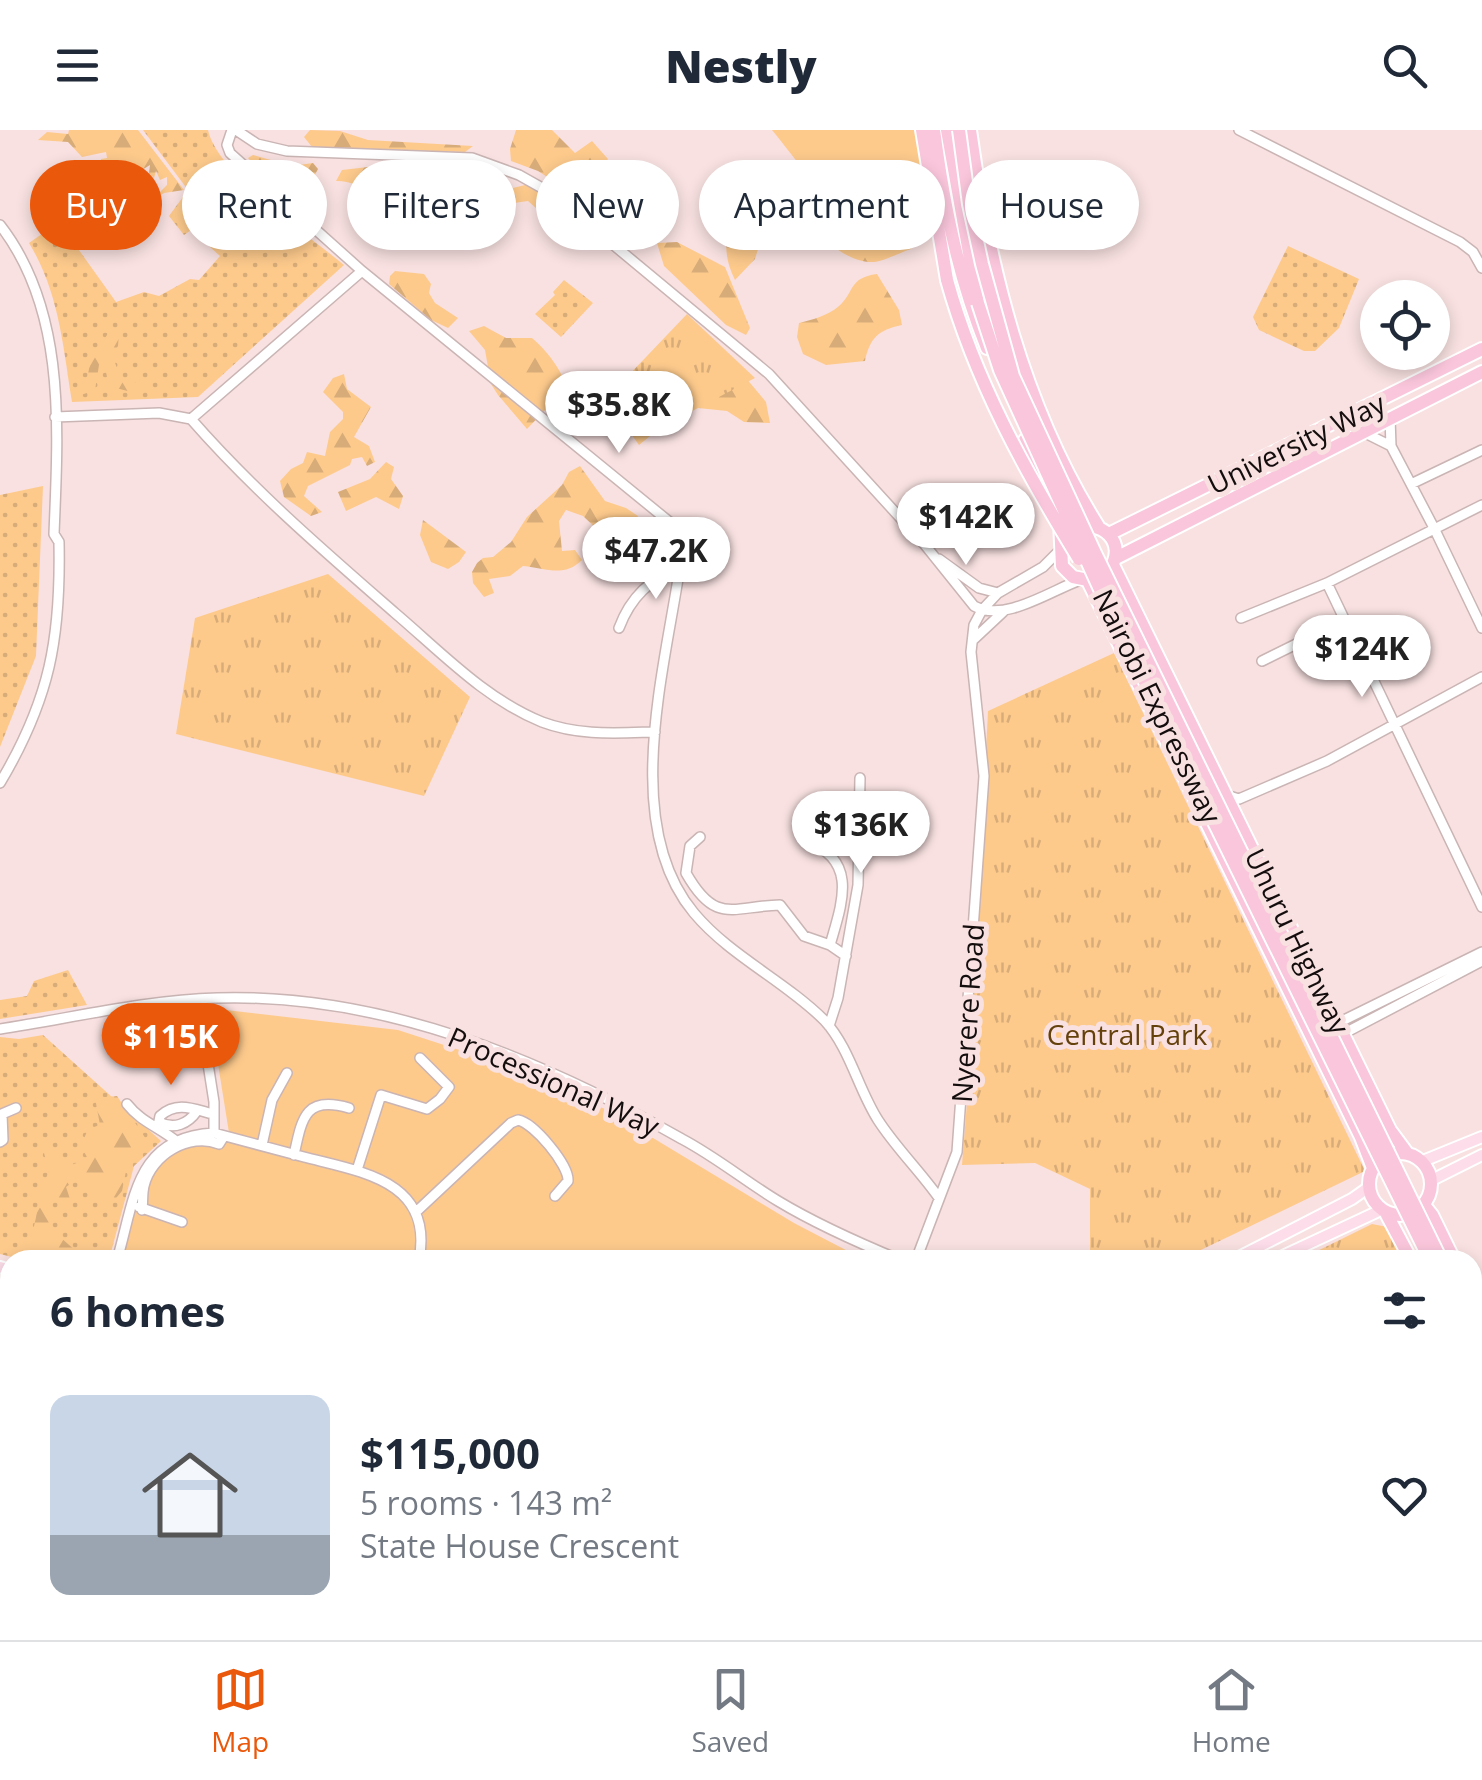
<!DOCTYPE html>
<meta charset="utf-8">
<style>
body{margin:0;font-family:"Open Sans",sans-serif;background:#f2f2f3;color:#1f2937;height:100vh;display:flex;flex-direction:column;font-size:38px;white-space:nowrap}
*{box-sizing:border-box;margin:0}
p{font-size:32px;color:#747a83}
.icon{flex:none;width:55px;height:55px;fill:none;stroke:currentColor;stroke-width:2;stroke-linecap:round;stroke-linejoin:round}
.map{position:relative;flex:1;overflow:hidden}
.panel{position:absolute;left:0px;top:1120px;width:1482px;height:390px;display:flex;flex-direction:column;background:#fff;border-radius:30px 30px 0 0;box-shadow:0 5px 15px #0003}
.panel>*{flex:none}
.top-card{position:absolute;left:30px;top:30px;width:1422px;height:90px;display:flex;gap:20px}
.fabs{position:absolute;left:1360px;top:150px;display:grid;gap:20px}
.fabs a{display:grid;place-items:center;width:90px;height:90px;border-radius:50%;background:#fff;box-shadow:0 5px 15px #0003;font-size:50px}
.price{position:absolute;translate:-50% -85px;padding:0 22px;border-radius:35px;background:#fff;color:#222;font-size:32px;line-height:65px;filter:drop-shadow(0 2px 5px #0008)}
.price::after{content:'';position:absolute;left:50%;top:60px;width:30px;height:22px;margin-left:-15px;background:inherit;clip-path:polygon(0 0,100% 0,50% 100%)}
.price.active{background:#ea580c;color:#fff}
ul{padding:0;list-style:none}
li{display:flex;align-items:center;gap:30px;height:250px;padding:0 50px}
li span{display:grid;place-items:center;flex:none;width:280px;height:200px;border-radius:20px;color:#555}
li>.icon{margin-inline-start:auto}
span .icon{width:120px;height:120px;fill:#fffc;stroke-width:1}
li b{font-size:42px}
h2{display:flex;justify-content:space-between;align-items:center;height:120px;padding:0 50px;font-size:42px}
.tag{padding:0 35px;border-radius:45px;background:#fff;box-shadow:0 5px 15px #0003;font-size:35px;line-height:90px}
.tag.active{background:#ea580c;color:#fff}
header{display:flex;justify-content:space-between;align-items:center;height:130px;padding:0 50px;background:#fff;font-size:45px;font-weight:800}
.menu{display:flex;justify-content:space-around;align-items:center;height:140px;border-top:2px solid #e0e1e3;background:#fff;font-size:28px;color:#747a83}
.menu a{display:grid;justify-items:center;gap:5px}
.menu .active{color:#ea580c}
.map>svg:first-child{display:block}
.grass{fill:url(#grass-dots)}
.forest{fill:url(#forest-firs)}
.park{fill:url(#park-tufts)}
.garden{fill:#fdca8c}
.lines{fill:none;stroke-linecap:round;stroke-linejoin:round}
.minor-casing{stroke:#cab4b4;stroke-width:12}
.major-casing{stroke:#fff;stroke-width:14}
.highway-casing{stroke:#fff;stroke-width:16}
.minor{stroke:#fff;stroke-width:9}
.major{stroke:#fcdde9;stroke-width:10}
.highway{stroke:#fac6db;stroke-width:12}
.highway-bridge-casing{stroke:#fff;stroke-width:16;stroke-linecap:butt}
.highway-bridge{stroke:#fac6db;stroke-width:12}
.labels{text-anchor:middle;dominant-baseline:central;stroke-width:10;stroke-linejoin:round;paint-order:stroke}
.street-label{font-size:28px;fill:#140d0d;stroke:#f9e1e1}
.park-label{font-size:28px;fill:#64400b;stroke:#f9e1e1}
</style>
<header><svg class="icon" aria-label="menu" viewBox="0 0 24 24"><path d="M4 6h16M4 12h16M4 18h16"/></svg>Nestly<svg class="icon" aria-label="search" viewBox="0 0 24 24"><circle cx="10" cy="10" r="6"/><path d="M15 15l6 6"/></svg></header>
<div class="map">
<svg width="1482" height="1510" viewBox="0 0 1482 1510">
<defs>
<pattern id="grass-dots" width="8" height="8" patternUnits="userSpaceOnUse" patternTransform="scale(2.5)"><rect width="8" height="8" fill="#fdca8c"/><path d="M2 2h.1M6 6h.1" fill="none" stroke="#d8ac78" stroke-width="1.8" stroke-linecap="round"/></pattern>
<pattern id="forest-firs" width="22" height="20" patternUnits="userSpaceOnUse" patternTransform="scale(2.5)"><rect width="22" height="20" fill="#fdca8c"/><path d="M5 1l3.5 6h-7zM16 11l3.5 6h-7z" fill="#d8ac78"/></pattern>
<pattern id="park-tufts" width="24" height="20" patternUnits="userSpaceOnUse" patternTransform="scale(2.5)"><rect width="24" height="20" fill="#fdca8c"/><path d="M3 7l-1-3M5 7V3M7 7l1-3M15 17l-1-3M17 17v-4M19 17l1-3" fill="none" stroke="#d8ac78"/></pattern>
</defs>
<rect width="100%" height="100%" fill="#f9e1e1"/>
<path class="grass" d="M 143,0 L 208,0 C 217,43 308,105 344,135 L 198,267 L 72,272 C 63,216 59,162 29,113 L 59,92 L 116,172 L 144,162 L 159,166 L 190,149 L 199,150 L 220,126 L 191,100 L 184,105 L 169,86 L 188,60 Z
M 1288,116 L 1359,149 L 1339,198 L 1315,221 L 1304,221 L 1259,200 L 1253,187 Z
M 564,150 L 593,173 L 561,207 L 535,184 L 555,165 L 553,162 Z
M 43,356 L 36,526 L 0,617 L 0,365 Z
M 68,840 L 87,875 L 0,889 L 0,870 L 27,866 L 34,851 Z
M 43,905 L 161,1011 L 134,1036 L 109,1130 L 24,1130 L 0,1124 L 0,907 L 19,909 Z"/>
<path class="forest" d="M 69,0 L 138,0 L 184,60 L 164,63 L 151,71 L 167,55 L 167,47 L 160,50 L 156,41 L 154,48 L 149,43 L 150,35 L 137,43 L 130,42 L 122,32 L 112,49 L 100,37 L 101,29 L 107,28 L 106,22 L 82,27 L 68,12 L 38,10 L 47,2 L 68,4 Z
M 310,0 L 340,1 L 368,10 L 473,16 L 465,22 L 312,17 L 304,7 Z
M 516,0 L 552,0 L 575,23 L 592,11 L 608,29 L 594,52 L 589,74 L 538,41 L 511,31 L 510,19 Z
M 253,25 L 292,36 L 313,33 L 318,39 L 309,56 L 313,83 L 309,89 C 296,79 292,67 281,56 C 270,46 258,40 248,28 Z
M 368,37 L 425,38 L 434,57 L 430,63 L 397,55 L 395,68 C 369,66 358,50 336,51 L 342,40 Z
M 462,42 L 498,44 L 513,58 L 529,54 C 548,69 572,80 578,106 L 569,108 L 561,99 L 552,100 L 546,87 L 528,71 L 514,73 L 507,79 L 489,66 L 476,71 L 474,81 L 461,90 L 451,88 L 448,80 L 459,64 L 457,57 L 460,53 L 456,46 Z
M 805,52 L 817,63 L 830,60 L 904,83 L 914,102 L 911,119 C 902,122 881,132 874,132 C 840,134 812,92 779,80 L 787,70 L 797,68 Z
M 740,92 L 769,101 L 775,109 L 759,116 L 755,129 L 735,150 C 725,130 725,116 728,94 Z
M 677,112 L 725,137 L 750,198 L 746,205 L 726,195 L 664,136 L 657,113 Z
M 395,141 L 424,144 L 431,154 L 429,163 L 435,173 L 458,188 L 448,198 L 431,190 L 389,154 L 390,146 Z
M 877,144 L 899,180 L 902,195 C 878,200 870,208 865,231 L 826,235 L 803,224 L 797,207 L 799,193 C 812,190 829,185 839,176 C 855,162 848,148 877,144 Z
M 484,196 L 506,208 L 532,208 C 549,222 570,250 569,273 L 548,277 L 527,299 L 498,265 L 491,254 L 485,220 L 469,201 Z
M 109,202 L 119,202 L 118,216 L 112,224 L 120,247 L 136,253 L 147,249 L 154,258 L 131,262 L 109,256 L 103,228 L 99,235 L 95,260 L 81,265 L 78,252 L 87,249 L 91,229 Z
M 719,216 L 766,272 L 770,293 L 744,292 L 727,281 L 698,278 Z
M 344,244 L 347,259 L 371,277 L 354,307 L 369,316 L 375,332 L 367,336 L 362,327 L 352,329 L 350,335 L 308,356 L 304,366 L 322,382 L 311,386 L 284,367 L 280,351 L 291,339 L 303,333 L 307,322 L 325,326 L 330,302 L 343,289 L 343,282 L 323,262 L 333,248 Z
M 386,332 L 394,337 L 391,349 L 403,366 L 399,379 L 376,367 L 346,381 L 338,362 L 370,349 Z
M 580,336 L 605,371 L 626,378 L 638,386 L 632,398 L 600,402 L 583,386 L 566,380 L 559,391 L 562,421 L 575,420 L 582,430 C 564,448 546,438 523,436 L 510,446 L 489,449 L 494,463 L 484,467 L 473,453 L 472,442 L 477,433 L 483,428 L 493,427 L 511,412 L 527,387 L 562,355 L 569,342 Z
M 423,390 L 466,422 L 459,432 L 448,439 L 431,432 L 420,405 Z
M 117,966 L 146,1009 L 127,1036 L 122,1061 L 111,1074 L 88,1060 L 80,1047 L 66,1057 L 70,1069 L 51,1072 L 51,1099 L 77,1122 L 64,1130 L 27,1117 C 39,1092 36,1066 49,1042 L 44,1023 L 47,1013 L 71,1035 L 88,1029 L 81,1016 L 88,999 L 100,995 L 95,968 Z"/>
<path class="park" d="M 687,184 L 755,248 L 660,298 L 639,315 L 606,269 Z
M 328,444 L 470,567 L 424,666 L 176,604 L 195,488 Z
M 1114,523 L 1365,1041 L 1180,1130 L 1090,1130 L 1090,1059 L 1035,1033 L 962,1035 L 971,923 L 988,581 Z
M 1372,1094 L 1393,1098 L 1411,1130 L 1299,1130 Z
M 1473,1245 L 1482,1263 L 1482,1510 L 1033,1510 L 1041,1500 L 1472,1500 Z"/>
<path class="garden" d="M 772,0 L 917,0 L 929,87 C 912,89 889,93 872,90 C 828,81 799,32 772,0 Z
M 209,878 L 398,900 L 481,927 L 605,979 L 794,1093 L 865,1130 L 121,1130 L 143,1050 L 158,1027 L 196,1006 L 230,1009 Z"/>
<g class="lines">
<g class="minor-casing">
<path id="minor" d="M 232,0 L 227,15 L 230,23 L 362,141 L 672,394 L 681,415 L 680,436 C 665,539 620,695 694,783 C 730,826 785,851 824,890 C 850,918 858,959 878,990 C 896,1018 920,1041 939,1068
M 236,0 L 257,14 L 287,21 L 472,28 L 519,45 L 551,63 L 769,244 L 925,415 L 974,476 C 1004,493 1050,461 1080,450
M 1239,0 L 1460,112 L 1473,122 L 1482,138
M 0,95 C 67,181 58,300 54,404 L 59,412 C 61,508 50,569 0,653
M 55,287 L 159,283 L 191,289
M 1390,288 L 1391,316 L 1434,398 L 1482,498
M 191,289 C 253,360 324,421 395,483 C 441,522 485,569 542,592 C 579,606 616,603 655,602
M 191,289 L 362,141
M 1363,302 L 1391,316
M 1411,354 L 1482,320
M 939,429 L 979,458 L 998,463
M 1327,453 L 1482,777
M 1241,488 L 1327,453 L 1482,375
M 619,498 C 631,466 650,450 680,436
M 973,510 L 1004,481
M 1262,531 L 1345,490
M 1226,665 L 1239,669 L 1327,631 L 1482,547
M 700,707 L 690,716 L 686,743 C 716,796 733,776 780,775 L 804,806 L 830,815 L 846,826
M 806,711 C 859,730 842,773 830,815
M 1338,893 L 1482,822
M 829,896 L 838,868 L 858,755 L 860,648
M 0,899 C 72,888 145,870 217,868 C 382,863 541,929 682,1009 C 716,1027 745,1051 778,1071 C 816,1094 859,1113 900,1130
M 203,902 L 214,972 L 214,1003
M 1343,904 L 1482,831
M 127,974 C 141,992 159,997 176,1011
M 159,992 C 174,1000 188,994 197,981
M 158,996 L 160,986 C 177,971 193,979 213,984
M 0,1012 L 3,1010 L 2,984 L 16,978
M 262,1015 L 272,970 L 287,943
M 294,1025 C 302,988 305,965 349,978
M 357,1040 L 381,965 L 427,979 L 440,969 L 449,957 L 420,928
M 139,1077 L 182,1092
M 142,1080 C 143,1073 142,1064 144,1056 C 151,1025 189,1002 219,1014 L 224,1006
M 416,1082 L 511,993 L 518,990 C 534,993 569,1035 568,1051 L 555,1066
M 117,1130 C 135,1069 135,1007 214,1003 C 244,1011 274,1019 304,1027 C 362,1042 434,1051 419,1130
M 916,1130 L 957,1022 L 984,646 L 971,522 L 974,495 L 982,480 L 998,463 L 1043,437 L 1059,421
M 0,1266 L 10,1269
M 0,1428 L 10,1428
M 1191,1500 L 1196,1510
M 32,1510 L 49,1500"/>
</g>
<g class="major-casing">
<path id="major" d="M 1423,1031 L 1482,1007
M 1432,1050 L 1482,1025
M 1233,1130 L 1352,1069 L 1369,1057
M 1274,1130 L 1381,1080
M 0,1137 L 10,1140
M 917,1500 L 932,1510
M 930,1500 L 942,1510
M 373,1510 L 385,1500
M 380,1510 L 404,1500"/>
</g>
<g class="highway-casing">
<path id="highway" d="M 922,0 L 947,150
M 934,0 C 944,76 958,146 987,218
M 947,0 L 978,173
M 970,0 C 989,137 1023,277 1098,396
M 1025,310 L 1060,391 L 1062,436 L 1073,447 L 1093,451
M 1073,399 C 1101,387 1129,413 1109,440
M 1109,404 L 1482,219
M 1116,428 L 1482,242
M 1113,435 L 1390,1000 L 1407,1023
M 1088,451 L 1361,1007 L 1373,1038
M1369 1054a31 31 0 1 1 62 0a31 31 0 1 1-62 0Z
M 1424,1075 L 1432,1085 L 1454,1130
M 1387,1085 L 1411,1130
M 1472,1167 L 1482,1186
M 1472,1194 L 1482,1212
M 1472,1215 L 1482,1234
M 1472,1232 L 1482,1252"/>
</g>
<use href="#minor" class="minor"/>
<use href="#major" class="major"/>
<use href="#highway" class="highway"/>
<g class="highway-bridge-casing">
<path id="highway-bridge" d="M 959,0 L 969,74 L 982,134 L 1013,246 L 1095,423 L 1441,1130
M 947,150 C 975,251 1025,341 1079,429
M 978,173 L 1000,240 L 1109,479 L 1430,1130"/>
</g>
<use href="#highway-bridge" class="highway-bridge"/>
</g>
<g class="labels">
<g class="street-label">
<text transform="translate(1296 313) rotate(-26)">University Way</text>
<text transform="translate(1158 576) rotate(64)">Nairobi Expressway</text>
<text transform="translate(1298 811) rotate(64)">Uhuru Highway</text>
<text transform="translate(967 883) rotate(-86)">Nyerere Road</text>
<text transform="translate(554 951) rotate(24)">Processional Way</text>
</g>
<g class="park-label">
<text x="1127" y="904">Central Park</text>
</g>
</g>
</svg>
<div class="fabs">
<a><svg class="icon" aria-label="locate" viewBox="0 0 24 24"><circle cx="12" cy="12" r="6"/><path d="M12 2v4M12 18v4M2 12h4M18 12h4"/></svg></a>
</div>
<b class="price" style="left:619px;top:326px">$35.8K</b>
<b class="price" style="left:966px;top:438px">$142K</b>
<b class="price" style="left:656px;top:472px">$47.2K</b>
<b class="price" style="left:1362px;top:570px">$124K</b>
<b class="price" style="left:861px;top:746px">$136K</b>
<b class="price active" style="left:171px;top:958px">$115K</b>
<div class="top-card">
<a class="tag active">Buy</a>
<a class="tag">Rent</a>
<a class="tag">Filters</a>
<a class="tag">New</a>
<a class="tag">Apartment</a>
<a class="tag">House</a>
</div>
<section class="panel">
<h2>6 homes<svg class="icon" aria-label="filters" viewBox="0 0 24 24"><path d="M4 7h16M4 17h16"/><circle cx="9" cy="7" r="2"/><circle cx="15" cy="17" r="2"/></svg></h2>
<ul>
<li><span style="background:linear-gradient(#c9d6e8 70%,#9aa5b1 0)"><svg class="icon" aria-label="home" viewBox="0 0 24 24"><path d="M3 11l9-7 9 7M6 9v11h12V9"/></svg></span><div><b>$115,000</b><p>5 rooms · 143 m²</p><p>State House Crescent</p></div><svg class="icon" aria-label="heart" viewBox="0 0 24 24"><path d="M12 20l-8-8c-3-5 5-10 8-4 3-6 11-1 8 4z"/></svg></li>
</ul>
</section>
</div>
<nav class="menu">
<a class="active"><svg class="icon" aria-label="map" viewBox="0 0 24 24"><path d="M3 6l6-2 6 2 6-2v14l-6 2-6-2-6 2zM9 4v14M15 6v14"/></svg>Map</a>
<a><svg class="icon" aria-label="saved" viewBox="0 0 24 24"><path d="M7 4h10v16l-5-4-5 4z"/></svg>Saved</a>
<a><svg class="icon" aria-label="home" viewBox="0 0 24 24"><path d="M3 11l9-7 9 7M6 9v11h12V9"/></svg>Home</a>
</nav>
